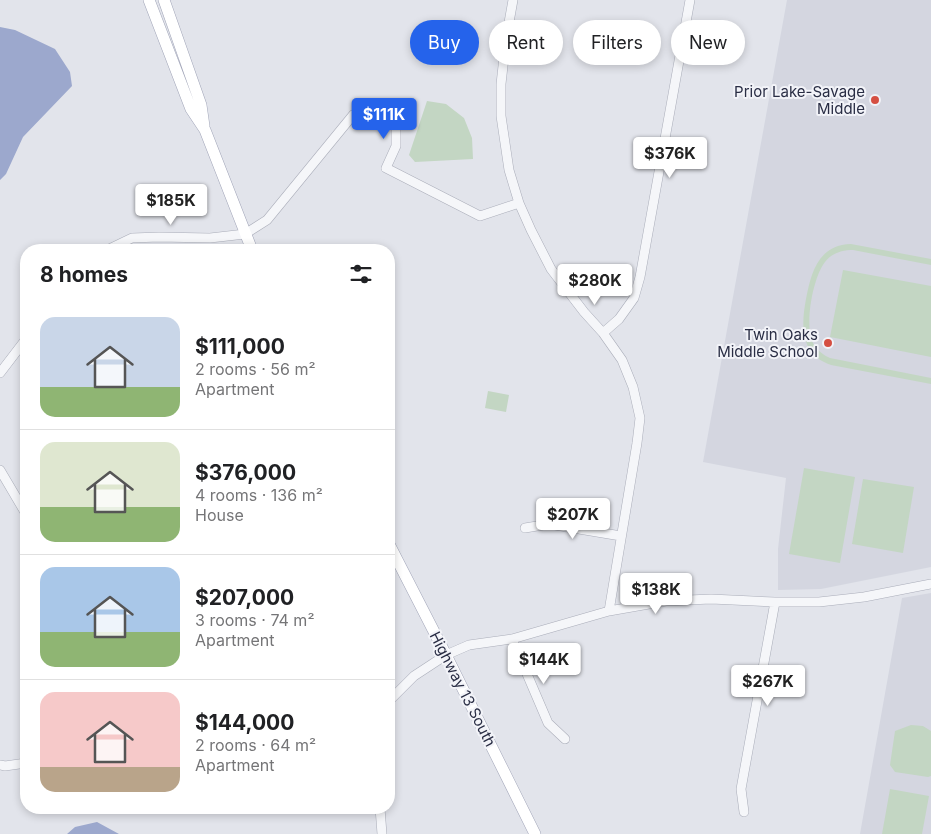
<!DOCTYPE html>
<meta charset="utf-8">
<style>
body{margin:0;font-family:Inter,sans-serif;background:#f2f2f2;color:#202124;height:100vh;display:flex;flex-direction:column;font-size:19px;white-space:nowrap}
*{box-sizing:border-box;margin:0}
p{font-size:16px;color:#757577}
.icon{flex:none;width:28px;height:28px;fill:none;stroke:currentColor;stroke-width:2;stroke-linecap:round;stroke-linejoin:round}
.map{position:relative;flex:1;overflow:hidden}
.drawer{position:absolute;left:20px;top:244px;width:375px;height:570px;display:flex;flex-direction:column;background:#fff;border-radius:20px;box-shadow:0 2px 8px #0003}
.drawer>*{flex:none}
.guide{position:absolute;left:410px;top:20px;width:445px;height:45px;display:flex;gap:10px}
.price{position:absolute;translate:-50% -42px;padding:0 11px;border-radius:5px;background:#fff;color:#222;font-size:16px;line-height:32px;filter:drop-shadow(0 1px 2px #0008)}
.price::after{content:'';position:absolute;left:50%;top:30px;width:15px;height:11px;margin-left:-8px;background:inherit;clip-path:polygon(0 0,100% 0,50% 100%)}
.price.selected{background:#2563eb;color:#fff}
ul{padding:0;list-style:none}
li{display:flex;align-items:center;gap:15px;height:125px;padding:0 20px}
li+li{border-top:1px solid #e0e0e0}
li span{display:grid;place-items:center;flex:none;width:140px;height:100px;border-radius:15px;color:#555}
li>.icon{margin-inline-start:auto}
span .icon{width:60px;height:60px;fill:#fffc;stroke-width:1}
li b{font-size:21px}
h2{display:flex;justify-content:space-between;align-items:center;height:60px;padding:0 20px;font-size:21px}
.pill{padding:0 18px;border-radius:22px;background:#fff;box-shadow:0 2px 8px #0003;font-size:18px;line-height:45px}
.pill.selected{background:#2563eb;color:#fff}
.map>svg:first-child{display:block}
.built{fill:#d4d6e0}
.green{fill:#c3d6c3}
.water{fill:#9ca8cd}
.lines{fill:none;stroke-linecap:round;stroke-linejoin:round}
.minor-casing{stroke:#aaadb9;stroke-width:10}
.major-casing{stroke:#a1a5b8;stroke-width:12}
.minor{stroke:#f5f6f9;stroke-width:9}
.major{stroke:#fff;stroke-width:11}
.poi-dot{fill:#d54f42;stroke:#f2f3f8;stroke-width:2}
.labels{text-anchor:middle;dominant-baseline:central;stroke-width:4;stroke-linejoin:round;paint-order:stroke}
.poi-label{font-size:15px;fill:#292d44;stroke:#f2f3f8;text-anchor:end}
.street-label{font-size:15px;fill:#292d44;stroke:#f2f3f8}
</style>
<div class="map">
<svg width="931" height="834" viewBox="0 0 931 834">
<rect width="100%" height="100%" fill="#e2e4eb"/>
<path class="built" d="M 787,0 L 931,0 L 931,567 L 821,589 L 778,590 L 778,549 L 786,478 L 703,462 Z
M 931,593 L 931,834 L 860,834 L 902,598 Z"/>
<path class="green" d="M 427,101 L 446,104 L 464,118 L 472,138 L 473,159 L 415,162 L 409,155 Z
M 851,244 L 931,259 L 931,265 L 853,250 C 842,250 832,253 825,262 C 813,277 804,325 813,343 C 817,350 823,355 830,358 L 931,378 L 931,384 L 831,365 C 800,355 801,325 806,299 C 811,273 818,245 851,244 Z
M 843,270 L 931,286 L 931,357 L 830,337 Z
M 488,391 L 509,395 L 506,412 L 485,408 Z
M 804,468 L 855,477 L 840,563 L 789,554 Z
M 863,479 L 914,487 L 903,553 L 852,544 Z
M 911,725 L 923,726 L 931,731 L 931,776 L 928,777 L 895,772 L 890,765 L 895,731 Z
M 890,789 L 929,796 L 922,834 L 882,834 Z"/>
<path class="water" d="M 0,27 L 15,30 L 55,49 L 70,72 L 72,86 L 23,137 L 6,174 L 0,180 Z
M 97,822 L 119,834 L 67,834 L 75,827 Z"/>
<g class="lines">
<g class="minor-casing">
<path id="minor" d="M 513,0 L 506,39 L 501,84 L 501,116 L 509,170 L 519,203 L 531,230 L 551,269 L 584,312 L 603,333 L 622,360 L 633,387 L 640,418 L 637,443 L 609,611
M 107,250 L 132,238 L 159,237 L 210,238 L 245,234 L 267,220 L 353,115 L 372,111 L 387,114 L 396,127 L 396,146 L 386,168 L 480,216 L 519,203
M 603,333 L 619,319 L 634,298 L 640,277 L 690,0
M 0,373 L 26,339
M 0,470 L 26,514
M 525,528 L 549,524 L 621,536
M 512,639 L 548,723 L 565,739
M 389,701 L 414,676 L 446,655 L 469,645 L 512,639 L 609,611 L 666,601 L 711,599 L 775,602 L 819,602 L 864,597 L 931,584
M 0,765 L 5,766 L 26,763
M 380,808 L 382,834
M 744,812 L 741,789 L 775,602"/>
</g>
<g class="major-casing">
<path id="major" d="M 149,0 L 191,109 L 205,130 L 252,250
M 164,0 L 201,105 L 204,126
M 389,544 L 446,655 L 535,834"/>
</g>
<use href="#minor" class="minor"/>
<use href="#major" class="major"/>
</g>
<g class="poi-dot">
<circle cx="875" cy="100" r="5"/>
<circle cx="828" cy="343" r="5"/>
</g>
<g class="labels">
<g class="poi-label">
<text x="865" y="91">Prior Lake-Savage<tspan x="865" dy="17">Middle</tspan></text>
<text x="818" y="334">Twin Oaks<tspan x="818" dy="17">Middle School</tspan></text>
</g>
<g class="street-label">
<text transform="translate(463 689) rotate(63)">Highway 13 South</text>
</g>
</g>
</svg>
<b class="price selected" style="left:384px;top:140px">$111K</b>
<b class="price" style="left:670px;top:179px">$376K</b>
<b class="price" style="left:171px;top:226px">$185K</b>
<b class="price" style="left:595px;top:306px">$280K</b>
<b class="price" style="left:573px;top:540px">$207K</b>
<b class="price" style="left:656px;top:615px">$138K</b>
<b class="price" style="left:544px;top:685px">$144K</b>
<b class="price" style="left:768px;top:707px">$267K</b>
<div class="guide">
<a class="pill selected">Buy</a>
<a class="pill">Rent</a>
<a class="pill">Filters</a>
<a class="pill">New</a>
</div>
<section class="drawer">
<h2>8 homes<svg class="icon" aria-label="filters" viewBox="0 0 24 24"><path d="M4 7h16M4 17h16"/><circle cx="9" cy="7" r="2"/><circle cx="15" cy="17" r="2"/></svg></h2>
<ul>
<li><span style="background:linear-gradient(#c9d6e8 70%,#8fb573 0)"><svg class="icon" aria-label="home" viewBox="0 0 24 24"><path d="M3 11l9-7 9 7M6 9v11h12V9"/></svg></span><div><b>$111,000</b><p>2 rooms · 56 m²</p><p>Apartment</p></div></li>
<li><span style="background:linear-gradient(#dfe7d0 65%,#8fb573 0)"><svg class="icon" aria-label="home" viewBox="0 0 24 24"><path d="M3 11l9-7 9 7M6 9v11h12V9"/></svg></span><div><b>$376,000</b><p>4 rooms · 136 m²</p><p>House</p></div></li>
<li><span style="background:linear-gradient(#a9c7e8 65%,#8fb573 0)"><svg class="icon" aria-label="home" viewBox="0 0 24 24"><path d="M3 11l9-7 9 7M6 9v11h12V9"/></svg></span><div><b>$207,000</b><p>3 rooms · 74 m²</p><p>Apartment</p></div></li>
<li><span style="background:linear-gradient(#f6c9c9 75%,#b9a48a 0)"><svg class="icon" aria-label="home" viewBox="0 0 24 24"><path d="M3 11l9-7 9 7M6 9v11h12V9"/></svg></span><div><b>$144,000</b><p>2 rooms · 64 m²</p><p>Apartment</p></div></li>
</ul>
</section>
</div>
